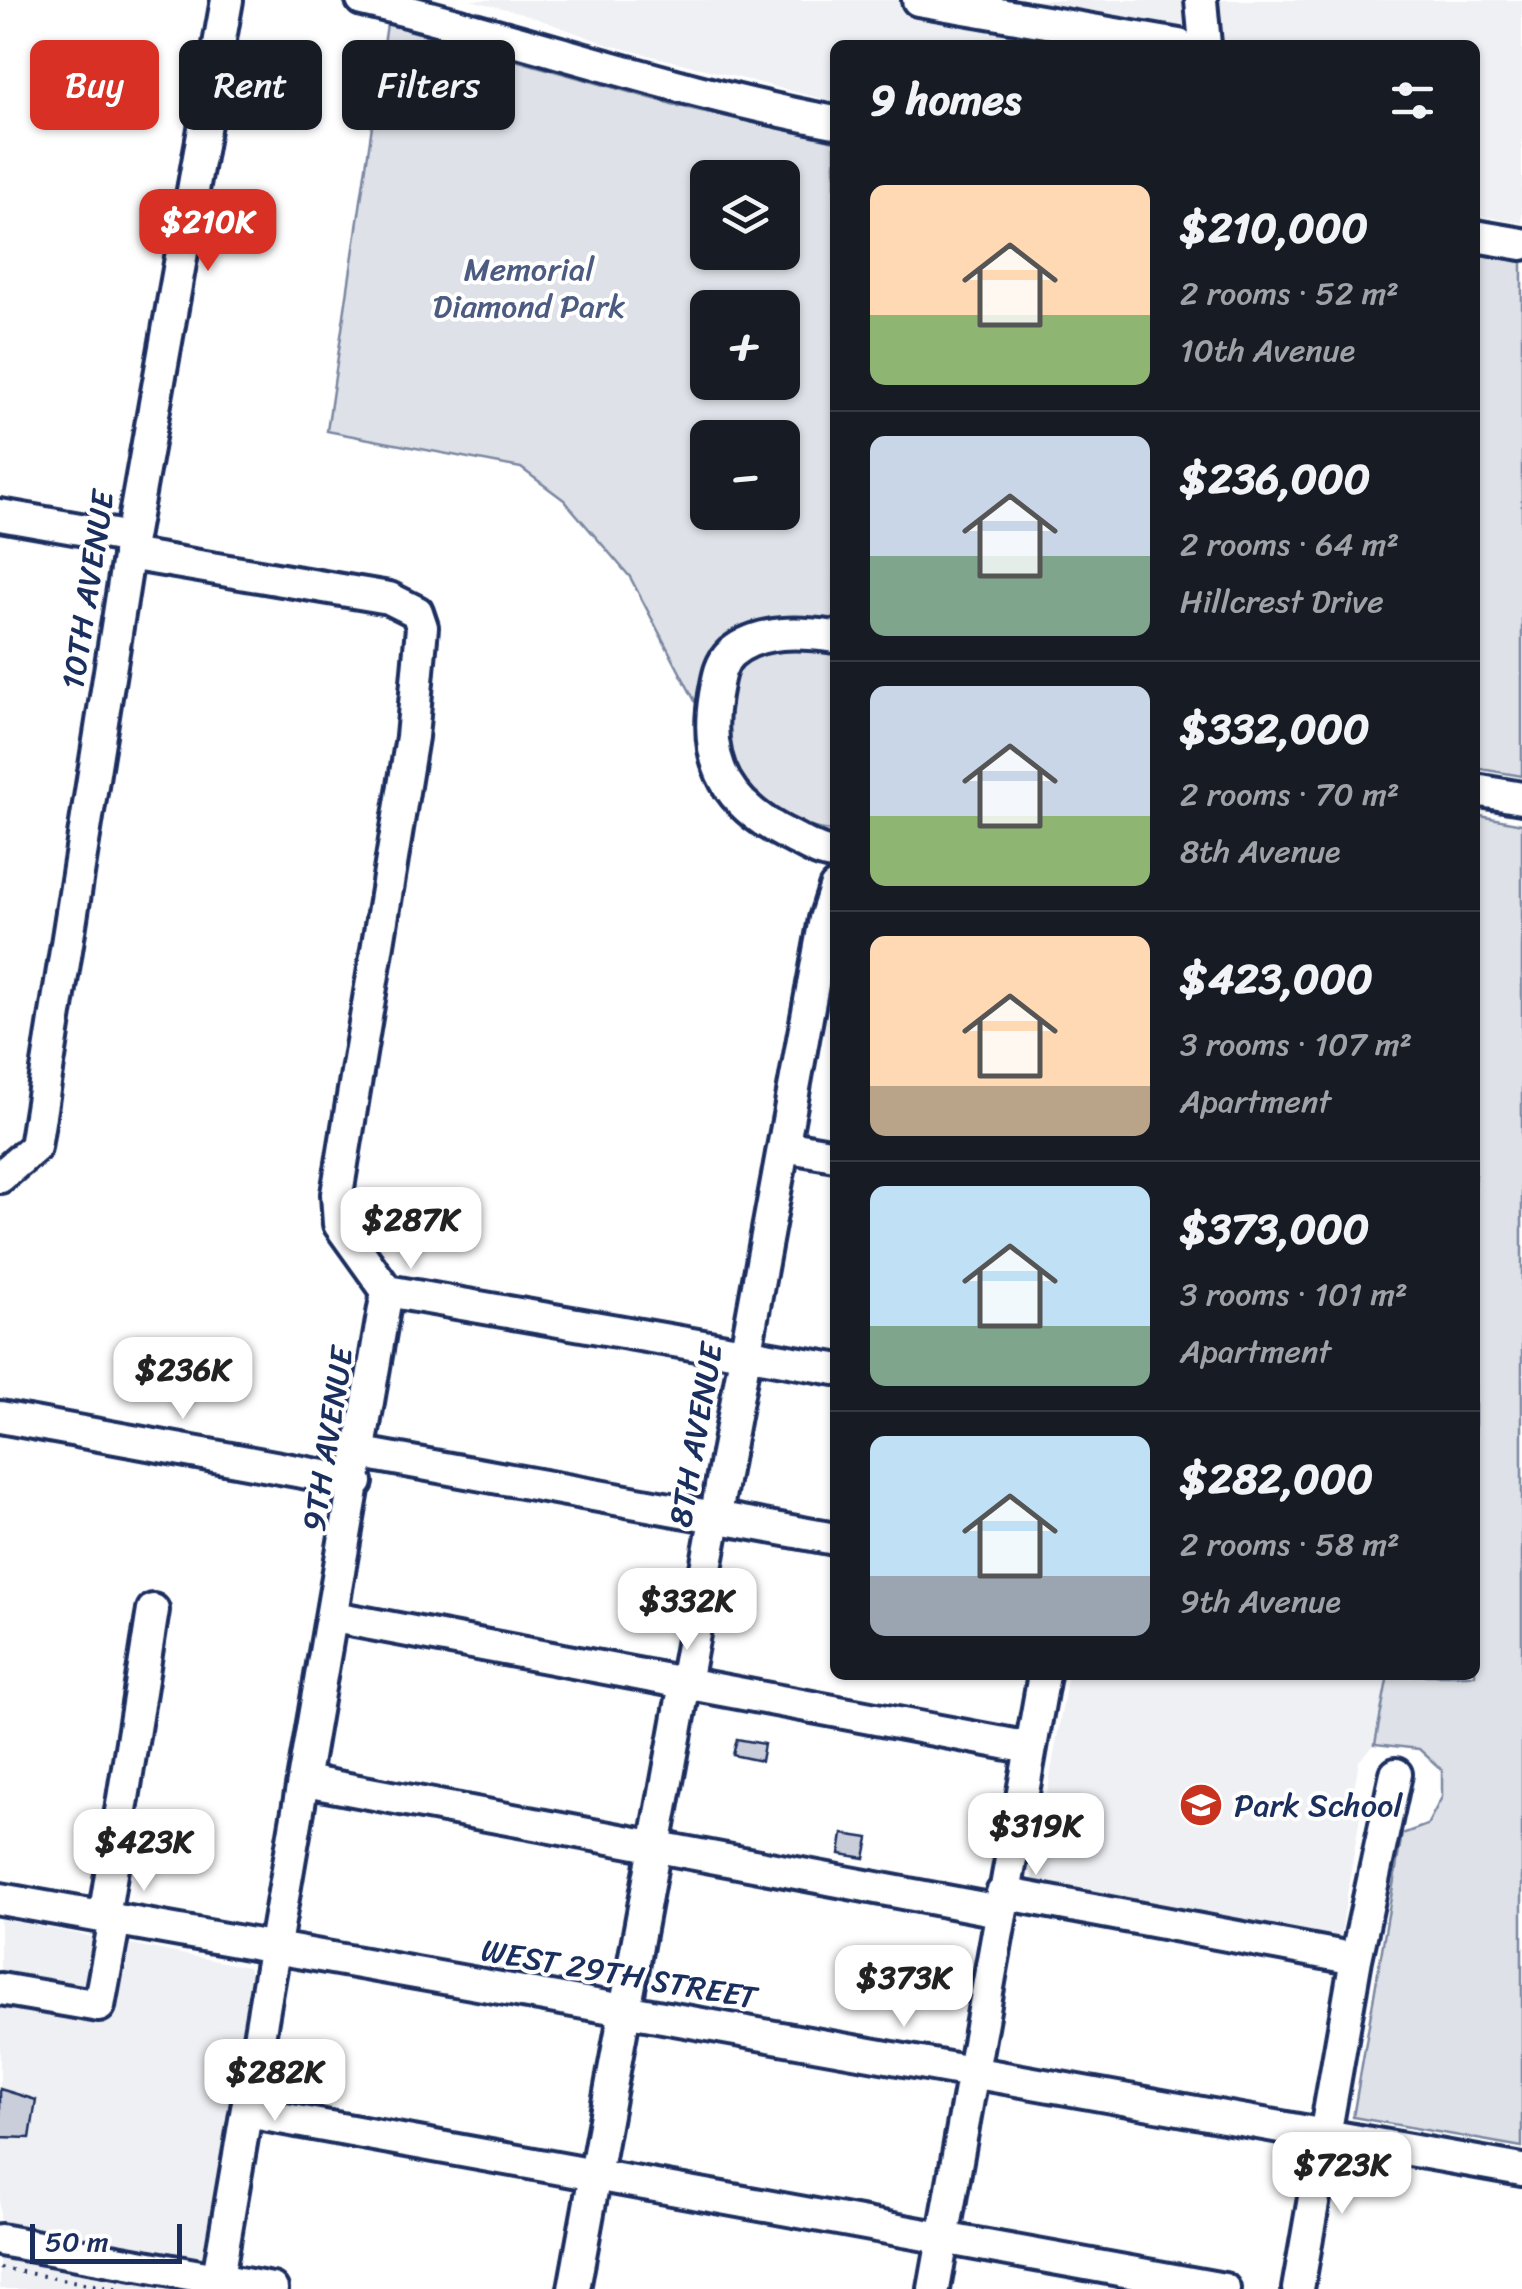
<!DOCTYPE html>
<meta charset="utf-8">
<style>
body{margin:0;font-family:Sriracha,sans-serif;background:#20242c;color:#f1f3f6;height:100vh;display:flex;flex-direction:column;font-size:38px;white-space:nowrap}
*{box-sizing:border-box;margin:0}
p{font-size:32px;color:#9ea1a6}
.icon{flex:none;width:55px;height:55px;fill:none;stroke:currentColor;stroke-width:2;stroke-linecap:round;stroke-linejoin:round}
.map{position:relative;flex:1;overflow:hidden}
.sheet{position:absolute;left:830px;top:40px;width:650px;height:1640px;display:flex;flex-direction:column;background:#171b24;border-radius:15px;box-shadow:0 2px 8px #0004}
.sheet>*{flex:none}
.top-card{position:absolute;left:30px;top:40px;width:650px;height:90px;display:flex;gap:20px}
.controls{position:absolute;left:690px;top:160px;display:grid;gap:20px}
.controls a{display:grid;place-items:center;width:110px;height:110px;border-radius:15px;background:#171b24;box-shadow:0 2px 8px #0004;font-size:50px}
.scale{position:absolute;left:30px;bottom:25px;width:152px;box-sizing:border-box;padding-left:10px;border:5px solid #1b2f5e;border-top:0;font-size:28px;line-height:35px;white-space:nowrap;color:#1b2f5e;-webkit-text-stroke:8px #fff;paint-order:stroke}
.price{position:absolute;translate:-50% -85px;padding:0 22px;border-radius:20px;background:#fff;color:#222;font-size:32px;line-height:65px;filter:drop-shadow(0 2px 5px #0008)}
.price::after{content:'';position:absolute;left:50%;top:60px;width:30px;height:22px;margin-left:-15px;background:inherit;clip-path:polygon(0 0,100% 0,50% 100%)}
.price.selected{background:#d93025;color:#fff}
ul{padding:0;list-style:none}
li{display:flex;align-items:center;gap:30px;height:250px;padding:0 40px}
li+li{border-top:2px solid #363941}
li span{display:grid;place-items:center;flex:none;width:280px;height:200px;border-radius:15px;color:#555}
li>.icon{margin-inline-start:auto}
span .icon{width:120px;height:120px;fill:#fffc;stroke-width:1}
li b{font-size:42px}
h2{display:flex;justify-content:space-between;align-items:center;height:120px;padding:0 40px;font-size:42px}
.tag{padding:0 35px;border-radius:15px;background:#171b24;box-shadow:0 2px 8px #0004;font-size:35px;line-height:90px}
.tag.selected{background:#d93025;color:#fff}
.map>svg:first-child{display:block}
.built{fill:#eff0f4}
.green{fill:#dee1e7;stroke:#7c88a2;stroke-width:2.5;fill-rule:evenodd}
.building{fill:#caceda;stroke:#1b2f5e;stroke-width:2.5}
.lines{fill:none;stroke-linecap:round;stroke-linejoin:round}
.minor-casing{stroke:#1b2f5e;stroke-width:38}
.path{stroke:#1b2f5e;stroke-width:4;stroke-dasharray:2.5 8;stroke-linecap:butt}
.minor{stroke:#fff;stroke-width:30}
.labels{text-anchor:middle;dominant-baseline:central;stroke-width:8;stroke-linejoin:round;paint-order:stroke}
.park-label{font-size:32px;fill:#4c5c80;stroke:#fff}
.street-label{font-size:32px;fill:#1b2f5e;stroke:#fff}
.poi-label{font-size:32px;fill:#1b2f5e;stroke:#fff;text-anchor:start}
</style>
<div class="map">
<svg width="1522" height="2289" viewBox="0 0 1522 2289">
<rect width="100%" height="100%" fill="#fff"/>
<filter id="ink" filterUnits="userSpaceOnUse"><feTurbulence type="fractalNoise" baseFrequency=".01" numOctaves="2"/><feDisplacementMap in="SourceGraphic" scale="20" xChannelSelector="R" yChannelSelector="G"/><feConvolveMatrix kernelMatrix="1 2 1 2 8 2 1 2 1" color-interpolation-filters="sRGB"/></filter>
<g filter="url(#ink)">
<path class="built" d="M 470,0 L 1522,0 L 1522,223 L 1475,215 L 1475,45 L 835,45 L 835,102 L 609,45 L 522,13 Z
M 1068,1675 L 1388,1675 L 1375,1744 L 1359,1761 L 1353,1795 L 1360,1816 L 1340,1938 L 1032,1880 Z
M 0,1919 L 248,1967 L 252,1979 L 198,2289 L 0,2289 Z"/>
<path class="green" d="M 387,24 L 679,106 L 835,141 L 835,832 L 787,823 L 725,770 L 711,720 L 696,703 L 630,577 L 564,500 L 521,468 L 327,431 ZM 708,178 L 782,178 L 782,252 L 708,252 ZM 708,308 L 782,308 L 782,382 L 708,382 ZM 708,438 L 782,438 L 782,512 L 708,512 Z
M 1475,254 L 1522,262 L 1522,776 L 1475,768 Z
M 1475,815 L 1522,824 L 1522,2147 L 1353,2117 L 1402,1834 L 1427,1825 L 1442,1797 L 1442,1770 L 1419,1749 L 1375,1744 L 1388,1675 L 1475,1675 Z"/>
<path class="building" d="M 737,1739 L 764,1744 L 761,1761 L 733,1755 Z
M 843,1834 L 869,1838 L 865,1858 L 840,1854 Z
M 0,2089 L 36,2100 L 30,2138 L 0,2137 Z"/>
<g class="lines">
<g class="minor-casing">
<path id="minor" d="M 362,0 C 520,37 675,92 835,122
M 918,0 L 1179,45
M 1201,0 L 1205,45
M 1475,236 L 1522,244
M 0,515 L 131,538
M 128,554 L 389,598 L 417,612 L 422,627 L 412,737 L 337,1194 L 339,1224 L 387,1291 L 216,2289
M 835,637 C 802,632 759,629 731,653 C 719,664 718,680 715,695 C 703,765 729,807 792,837 C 806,844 821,854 835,854
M 1475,790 L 1522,798
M 784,1146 L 835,1155
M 0,1177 L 35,1147 L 131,538 L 227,0
M 387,1291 L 835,1369
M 0,1417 L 357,1482
M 362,1453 L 835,1539
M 334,1617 L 1030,1748
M 305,1781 L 999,1911
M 1002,1893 L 1356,1959
M 0,1899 L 1522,2170
M 104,1918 L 153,1610
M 0,1989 L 99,2006 L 115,1919
M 247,2112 L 1224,2289
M 0,2240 L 272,2289
M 574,2289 L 825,919 L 835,888
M 934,2289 L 1044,1675
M 1298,2289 L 1356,1959 L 1396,1774"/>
</g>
<path class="path" d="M 0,2268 L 116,2289"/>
<use href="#minor" class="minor"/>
</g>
</g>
<defs>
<g id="school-disc" transform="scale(2.25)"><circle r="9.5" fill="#c8321e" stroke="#fff"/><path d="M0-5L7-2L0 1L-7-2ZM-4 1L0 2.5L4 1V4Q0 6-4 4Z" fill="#fff"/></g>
</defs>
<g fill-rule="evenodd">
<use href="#school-disc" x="1201" y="1805"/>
</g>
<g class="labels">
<g class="park-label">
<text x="529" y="269">Memorial<tspan x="529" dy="37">Diamond Park</tspan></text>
</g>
<g class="street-label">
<text transform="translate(88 590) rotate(-81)">10TH AVENUE</text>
<text transform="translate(696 1435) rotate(-80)">8TH AVENUE</text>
<text transform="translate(328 1439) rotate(-81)">9TH AVENUE</text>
<text transform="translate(619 1974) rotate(10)">WEST 29TH STREET</text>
</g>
<g class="poi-label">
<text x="1234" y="1805">Park School</text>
</g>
</g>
</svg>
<div class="controls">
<a><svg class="icon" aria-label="layers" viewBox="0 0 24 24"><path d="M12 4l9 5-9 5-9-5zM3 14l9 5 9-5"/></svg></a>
<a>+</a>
<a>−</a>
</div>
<div class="scale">50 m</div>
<b class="price selected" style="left:208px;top:274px">$210K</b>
<b class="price" style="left:411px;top:1272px">$287K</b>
<b class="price" style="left:183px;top:1422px">$236K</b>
<b class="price" style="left:687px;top:1653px">$332K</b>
<b class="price" style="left:1036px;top:1878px">$319K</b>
<b class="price" style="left:144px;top:1894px">$423K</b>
<b class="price" style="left:904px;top:2030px">$373K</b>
<b class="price" style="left:275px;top:2124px">$282K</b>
<b class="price" style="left:1342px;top:2217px">$723K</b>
<div class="top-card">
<a class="tag selected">Buy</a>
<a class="tag">Rent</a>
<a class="tag">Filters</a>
</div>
<section class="sheet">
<h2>9 homes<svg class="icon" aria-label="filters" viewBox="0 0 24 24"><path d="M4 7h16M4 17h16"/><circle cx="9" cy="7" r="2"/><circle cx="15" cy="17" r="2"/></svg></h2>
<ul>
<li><span style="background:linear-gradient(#ffd9b3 65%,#8fb573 0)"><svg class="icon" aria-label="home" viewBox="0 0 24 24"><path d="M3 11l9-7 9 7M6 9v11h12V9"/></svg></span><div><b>$210,000</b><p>2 rooms · 52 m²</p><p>10th Avenue</p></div></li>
<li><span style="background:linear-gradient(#c9d6e8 60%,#7fa58c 0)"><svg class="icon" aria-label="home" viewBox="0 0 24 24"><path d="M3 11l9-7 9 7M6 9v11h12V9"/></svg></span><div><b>$236,000</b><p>2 rooms · 64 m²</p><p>Hillcrest Drive</p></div></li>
<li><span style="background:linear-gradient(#c9d6e8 65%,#8fb573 0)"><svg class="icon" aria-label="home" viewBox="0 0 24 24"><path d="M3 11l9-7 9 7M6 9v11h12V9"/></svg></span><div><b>$332,000</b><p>2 rooms · 70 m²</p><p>8th Avenue</p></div></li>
<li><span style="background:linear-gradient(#ffd9b3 75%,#b9a48a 0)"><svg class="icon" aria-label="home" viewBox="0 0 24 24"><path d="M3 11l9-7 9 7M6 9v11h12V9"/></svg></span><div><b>$423,000</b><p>3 rooms · 107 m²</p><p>Apartment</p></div></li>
<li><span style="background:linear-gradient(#bfe0f5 70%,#7fa58c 0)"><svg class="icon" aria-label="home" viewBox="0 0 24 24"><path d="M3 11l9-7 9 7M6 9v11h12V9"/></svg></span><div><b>$373,000</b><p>3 rooms · 101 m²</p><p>Apartment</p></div></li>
<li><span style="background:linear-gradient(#bfe0f5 70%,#9aa5b1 0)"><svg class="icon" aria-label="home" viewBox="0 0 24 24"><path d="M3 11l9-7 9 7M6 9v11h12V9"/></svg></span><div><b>$282,000</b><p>2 rooms · 58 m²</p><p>9th Avenue</p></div></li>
</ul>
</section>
</div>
